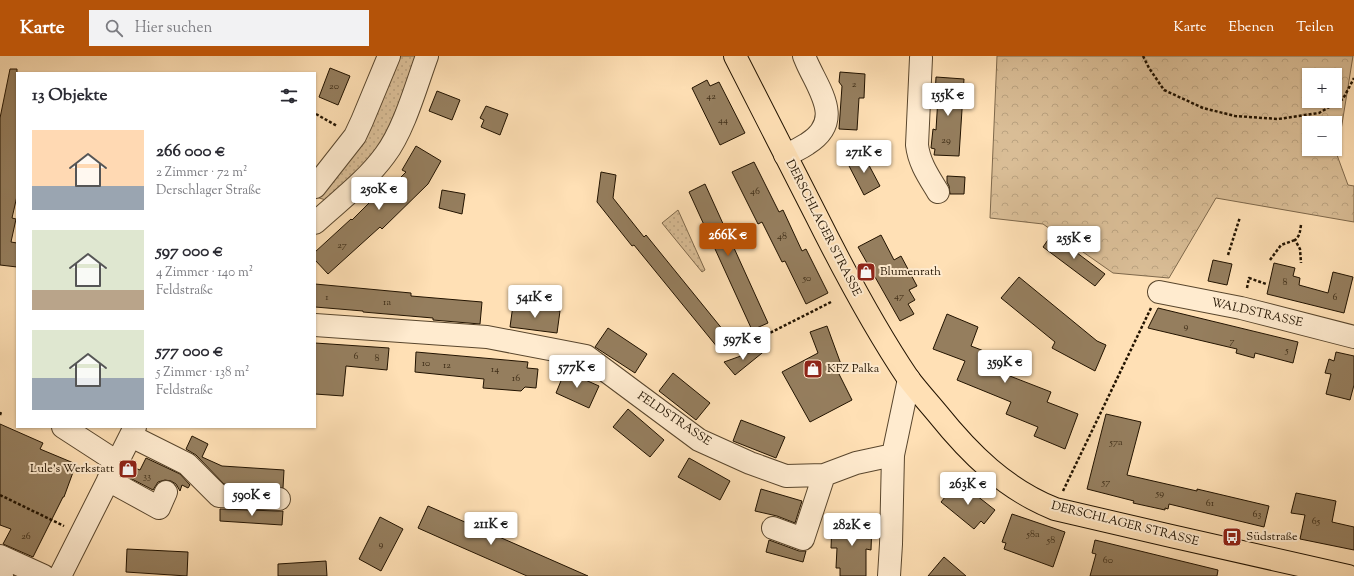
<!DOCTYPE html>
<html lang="de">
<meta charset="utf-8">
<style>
body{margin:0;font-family:"Sorts Mill Goudy",serif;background:#f2f2f3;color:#2b2b33;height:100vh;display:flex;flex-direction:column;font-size:15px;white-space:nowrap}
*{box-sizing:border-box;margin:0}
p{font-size:13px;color:#7c7c81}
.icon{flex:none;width:22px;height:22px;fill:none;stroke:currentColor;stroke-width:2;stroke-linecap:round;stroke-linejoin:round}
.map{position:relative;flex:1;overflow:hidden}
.sheet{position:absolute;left:16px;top:16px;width:300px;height:356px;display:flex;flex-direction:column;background:#fff;border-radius:0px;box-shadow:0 1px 3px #0004}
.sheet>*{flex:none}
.buttons{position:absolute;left:1302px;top:12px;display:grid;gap:8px}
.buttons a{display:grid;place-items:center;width:40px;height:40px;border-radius:0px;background:#fff;box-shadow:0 1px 3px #0004;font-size:20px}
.price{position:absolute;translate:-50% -34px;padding:0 9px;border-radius:4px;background:#fff;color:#222;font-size:13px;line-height:26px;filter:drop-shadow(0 1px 2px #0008)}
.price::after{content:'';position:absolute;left:50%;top:24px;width:12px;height:9px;margin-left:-6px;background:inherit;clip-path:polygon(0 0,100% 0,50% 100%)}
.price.current{background:#b45309;color:#fff}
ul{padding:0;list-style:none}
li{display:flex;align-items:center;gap:12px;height:100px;padding:0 16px}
li span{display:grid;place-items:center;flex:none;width:112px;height:80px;border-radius:0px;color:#555}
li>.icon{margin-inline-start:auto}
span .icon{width:48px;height:48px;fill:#fffc;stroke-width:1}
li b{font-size:17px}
h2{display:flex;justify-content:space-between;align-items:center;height:48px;padding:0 16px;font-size:17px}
header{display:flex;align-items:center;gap:24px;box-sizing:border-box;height:56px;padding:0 20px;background:#b45309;color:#fff}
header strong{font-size:19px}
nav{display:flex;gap:22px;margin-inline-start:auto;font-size:14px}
.search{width:280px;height:36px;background:#f2f2f3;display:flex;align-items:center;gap:10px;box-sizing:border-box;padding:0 14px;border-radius:0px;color:#7c7c81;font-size:15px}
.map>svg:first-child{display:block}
.grass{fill:url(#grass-dots);stroke:#7e684b}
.forest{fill:url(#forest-crowns);stroke:#7e684b;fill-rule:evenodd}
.building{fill:#957e5e;stroke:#221300}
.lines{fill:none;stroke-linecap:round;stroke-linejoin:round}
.minor-casing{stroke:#59462d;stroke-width:24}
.major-casing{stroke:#221300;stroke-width:24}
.path{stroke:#221300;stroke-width:2.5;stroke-dasharray:3 2;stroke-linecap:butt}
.minor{stroke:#ffebcf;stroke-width:22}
.major{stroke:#ffe0b5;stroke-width:22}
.labels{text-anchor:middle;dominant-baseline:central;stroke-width:4;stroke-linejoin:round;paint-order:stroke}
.number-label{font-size:10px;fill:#3f2e18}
.street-label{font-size:12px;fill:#221300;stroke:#ffebcf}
.poi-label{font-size:12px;fill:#221300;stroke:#ffebcf;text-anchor:start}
</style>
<header>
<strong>Karte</strong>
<div class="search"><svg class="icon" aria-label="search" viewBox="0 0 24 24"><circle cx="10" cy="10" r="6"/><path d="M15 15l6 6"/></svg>Hier suchen</div>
<nav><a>Karte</a><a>Ebenen</a><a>Teilen</a></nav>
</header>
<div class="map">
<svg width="1354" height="520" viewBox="0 0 1354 520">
<defs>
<pattern id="grass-dots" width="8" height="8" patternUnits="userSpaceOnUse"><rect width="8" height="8" fill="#d9bd96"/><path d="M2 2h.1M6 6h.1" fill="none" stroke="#baa280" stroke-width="1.8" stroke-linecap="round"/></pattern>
<pattern id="forest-crowns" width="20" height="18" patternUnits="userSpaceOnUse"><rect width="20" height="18" fill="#d9bd96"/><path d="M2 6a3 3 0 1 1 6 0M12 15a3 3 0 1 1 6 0" fill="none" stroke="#baa280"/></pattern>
</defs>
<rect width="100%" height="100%" fill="#ffe0b5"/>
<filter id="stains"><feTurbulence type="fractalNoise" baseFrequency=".005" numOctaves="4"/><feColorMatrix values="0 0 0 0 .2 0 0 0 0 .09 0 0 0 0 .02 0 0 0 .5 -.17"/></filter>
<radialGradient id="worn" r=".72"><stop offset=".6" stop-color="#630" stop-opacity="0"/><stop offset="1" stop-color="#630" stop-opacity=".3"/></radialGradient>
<path class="grass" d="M 393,0 L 418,0 L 380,93 L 329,145 L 316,141 Z
M 678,154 L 705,214 L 702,216 L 662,167 Z"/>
<path class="forest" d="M 997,0 L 1353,0 L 1337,99 L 1348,129 L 1354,130 L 1354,166 L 1216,142 L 1169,222 L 1113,217 L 1043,168 L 990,162 ZM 1309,19 L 1335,19 L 1335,45 L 1309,45 ZM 1309,67 L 1335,67 L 1335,93 L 1309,93 Z"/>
<path class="building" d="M 330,12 L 350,20 L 338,49 L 319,41 Z
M 10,13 L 17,13 L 17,140 L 12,162 L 16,163 L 11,186 L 17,187 L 17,211 L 0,209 L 0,62 Z
M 840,16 L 865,18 L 864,42 L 859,42 L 857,74 L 839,73 L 842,30 L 839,26 Z
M 936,21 L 964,23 L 959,100 L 934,99 L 935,93 L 931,92 L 933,73 L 936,74 L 938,41 L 935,40 Z
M 707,24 L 710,30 L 719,26 L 745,77 L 720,89 L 692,32 Z
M 437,35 L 460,44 L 452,64 L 429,55 Z
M 486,50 L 508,58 L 500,79 L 481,71 L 484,64 L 480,62 Z
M 416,90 L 441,105 L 428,128 L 382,173 L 380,171 L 328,218 L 315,204 L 315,196 L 351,163 L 352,164 L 378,138 L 381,141 L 406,116 L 402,114 Z
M 863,98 L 880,130 L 864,139 L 847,106 Z
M 754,106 L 779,156 L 783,154 L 802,195 L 806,193 L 828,237 L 806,248 L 785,205 L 782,206 L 762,166 L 758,168 L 732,116 Z
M 601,116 L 616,119 L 613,142 L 644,181 L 646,179 L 732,285 L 718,292 L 634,189 L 632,190 L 597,146 Z
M 947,120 L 965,121 L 964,138 L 950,138 L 949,130 L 947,126 Z
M 705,128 L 768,267 L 752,274 L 689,136 Z
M 442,134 L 465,138 L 462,158 L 439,152 Z
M 1052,178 L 1105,218 L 1095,230 L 1043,191 Z
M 881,179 L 894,204 L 901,200 L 917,230 L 909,234 L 915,244 L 908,248 L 914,258 L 900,265 L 858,191 Z
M 1213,204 L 1232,208 L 1227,229 L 1208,225 Z
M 1274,207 L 1295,212 L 1293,220 L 1300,222 L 1299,229 L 1328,237 L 1333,216 L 1353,221 L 1344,257 L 1267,238 Z
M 1019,221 L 1097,285 L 1106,289 L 1095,315 L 1052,292 L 1055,286 L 1001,242 Z
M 315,228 L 411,237 L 411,240 L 482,246 L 480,268 L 433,264 L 433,262 L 363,256 L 363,255 L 315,251 Z
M 513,249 L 560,255 L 557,277 L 510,271 Z
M 1158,252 L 1298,286 L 1293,307 L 1255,297 L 1254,302 L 1236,297 L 1237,293 L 1148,272 Z
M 947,258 L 978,271 L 971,290 L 1002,302 L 997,315 L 1051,336 L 1047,346 L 1078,358 L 1065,393 L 1034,380 L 1038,371 L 1006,358 L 1011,346 L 957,324 L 965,305 L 933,293 Z
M 827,270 L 842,311 L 837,314 L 852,344 L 810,366 L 782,316 L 818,297 L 810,276 Z
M 608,272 L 647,298 L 635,317 L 595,291 Z
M 315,287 L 389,292 L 387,314 L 346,310 L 343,340 L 315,338 Z
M 766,291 L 767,293 L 735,319 L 724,306 Z
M 416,296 L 528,306 L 527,312 L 538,313 L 536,332 L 525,331 L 521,335 L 483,332 L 484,323 L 415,316 Z
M 1336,296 L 1354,300 L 1354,329 L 1350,344 L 1326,338 L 1331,318 L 1325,317 L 1329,303 L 1334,305 Z
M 565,315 L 599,330 L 589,352 L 556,337 Z
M 673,317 L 710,347 L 696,364 L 659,335 Z
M 628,353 L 664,384 L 650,401 L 613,371 Z
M 1106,358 L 1141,366 L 1127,419 L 1197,435 L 1197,433 L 1269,450 L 1264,471 L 1169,448 L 1168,453 L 1165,452 L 1165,454 L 1133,447 L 1134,445 L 1087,433 Z
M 741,364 L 785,381 L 776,402 L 733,385 Z
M 0,368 L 43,387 L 40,393 L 76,408 L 64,441 L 63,441 L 33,501 L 3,488 L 11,473 L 0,469 Z
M 192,380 L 208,388 L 202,401 L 222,410 L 284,414 L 283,432 L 224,428 L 196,399 L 186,393 Z
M 146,402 L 180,418 L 190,429 L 188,432 L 182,429 L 180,435 L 176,428 L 171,425 L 165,424 L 158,426 L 153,434 L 130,422 L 135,412 L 140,414 Z
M 689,402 L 730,425 L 720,444 L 678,421 Z
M 958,425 L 995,454 L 984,468 L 981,465 L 974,473 L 941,446 Z
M 761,433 L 802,445 L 795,467 L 777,460 L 755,455 Z
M 1296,437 L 1336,445 L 1332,466 L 1354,471 L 1354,494 L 1300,483 L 1305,459 L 1291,457 Z
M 428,450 L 481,473 L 588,520 L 527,520 L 454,488 L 418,472 Z
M 220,453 L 278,455 L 283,455 L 282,469 L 220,465 Z
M 1012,458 L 1065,476 L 1053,511 L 1004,493 L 1006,487 L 1002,486 Z
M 380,461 L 403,473 L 381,515 L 359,503 Z
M 832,467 L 872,468 L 871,494 L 866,493 L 866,520 L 840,520 L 840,512 L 836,512 L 837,492 L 831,492 Z
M 769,484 L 799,495 L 806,495 L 803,506 L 766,496 Z
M 1095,484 L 1218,514 L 1217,520 L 1090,520 L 1096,498 L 1092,497 Z
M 127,493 L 188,496 L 187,520 L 126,516 Z
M 944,501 L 966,520 L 928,520 Z
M 326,505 L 327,520 L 278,520 L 278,508 Z"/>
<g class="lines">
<g class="minor-casing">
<path id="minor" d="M 921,2 L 917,89 C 919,107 929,121 938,136
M 785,99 C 793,96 801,92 807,88 C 844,65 820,36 807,7 L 804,0
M 315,131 L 355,80 L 362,65 L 389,0
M 315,167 C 339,145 366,125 385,99 C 404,74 416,30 427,0
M 1159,236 L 1241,252 L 1354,281
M 315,269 L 487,281 L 586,300 L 699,384 L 750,407 L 786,420 L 824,419 L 856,407 L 893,399
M 63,371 L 117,406
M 131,380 L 187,408 L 219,440 L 279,443
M 108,424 L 159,452 L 166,436
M 773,472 L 803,483 L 824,419
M 0,500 L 44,520
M 0,519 L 2,520
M 60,520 L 135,371
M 889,520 L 891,488 L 893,399 L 909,323"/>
</g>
<g class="major-casing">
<path id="major" d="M 735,0 C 762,53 789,106 816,159 C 844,215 873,270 908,322 C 917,334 927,345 937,357 C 970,398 1005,433 1055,453 L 1171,480 L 1348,520"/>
</g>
<path class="path" d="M 1143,0 L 1149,12 L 1164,34 L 1203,52 L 1235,60 L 1278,63 L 1319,57 L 1343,43 L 1354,22
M 316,58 L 337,70
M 1301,169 C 1300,175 1300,180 1295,184 L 1300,193 L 1301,207
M 1228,199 L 1240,161
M 1270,204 L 1281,189 L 1295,184
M 1247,232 L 1249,222 L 1266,228
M 742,283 L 754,284 L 760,282 L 831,246
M 0,359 L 1,356
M 1063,435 L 1151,252
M 0,439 L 64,470"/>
<use href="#minor" class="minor"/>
<use href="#major" class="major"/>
</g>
<defs>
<g id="shop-square" transform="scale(1)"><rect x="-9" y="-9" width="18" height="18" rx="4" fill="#8f2418" stroke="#ffebcf"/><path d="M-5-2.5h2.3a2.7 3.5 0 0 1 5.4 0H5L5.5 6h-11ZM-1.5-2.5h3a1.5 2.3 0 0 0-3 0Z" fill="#fff"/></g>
<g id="bus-square" transform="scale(1)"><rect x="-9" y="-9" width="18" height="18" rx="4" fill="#8f2418" stroke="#ffebcf"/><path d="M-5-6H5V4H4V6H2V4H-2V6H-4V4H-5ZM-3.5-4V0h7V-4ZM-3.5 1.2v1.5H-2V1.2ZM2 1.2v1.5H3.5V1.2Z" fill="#fff"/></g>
</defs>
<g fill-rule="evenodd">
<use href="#shop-square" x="866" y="216"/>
<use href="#shop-square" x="813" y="313"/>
<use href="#shop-square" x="128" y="413"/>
<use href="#bus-square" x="1232" y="481"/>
</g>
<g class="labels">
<g class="number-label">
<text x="854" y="28">2</text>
<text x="334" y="30">20</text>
<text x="711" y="40">42</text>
<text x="723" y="64">44</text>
<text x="946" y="84">29</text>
<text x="755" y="135">46</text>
<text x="782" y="180">48</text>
<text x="342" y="189">27</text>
<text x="807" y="222">50</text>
<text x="1285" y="226">8</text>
<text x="899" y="240">47</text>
<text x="327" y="241">1</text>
<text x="1335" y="241">6</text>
<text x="387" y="246">1a</text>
<text x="1186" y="270">9</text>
<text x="1232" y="285">7</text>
<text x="1287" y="294">5</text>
<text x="356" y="300">6</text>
<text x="377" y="302">8</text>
<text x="426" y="307">10</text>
<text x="447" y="309">12</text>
<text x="495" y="313">14</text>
<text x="516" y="322">16</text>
<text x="1116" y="386">57a</text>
<text x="147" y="420">33</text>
<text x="1106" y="426">57</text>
<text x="1160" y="437">59</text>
<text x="1210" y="447">61</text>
<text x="1257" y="458">63</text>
<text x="1316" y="465">65</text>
<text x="1033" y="478">58a</text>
<text x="26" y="480">26</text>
<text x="1051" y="484">58</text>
<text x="381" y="488">9</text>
<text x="1108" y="504">60</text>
</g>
<g class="street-label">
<text transform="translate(823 172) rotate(63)">DERSCHLAGER STRASSE</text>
<text transform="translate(1257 257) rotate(13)">WALDSTRASSE</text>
<text transform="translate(674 363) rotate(34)">FELDSTRASSE</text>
<text transform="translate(1125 468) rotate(14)">DERSCHLAGER STRASSE</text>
</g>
<g class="poi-label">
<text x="880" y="216">Blumenrath</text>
<text x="827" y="313">KFZ Palka</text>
<text x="114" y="413" text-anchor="end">Lule's Werkstatt</text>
<text x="1246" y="481">Südstraße</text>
</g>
</g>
<rect width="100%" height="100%" filter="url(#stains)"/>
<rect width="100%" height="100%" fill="url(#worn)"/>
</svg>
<div class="buttons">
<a>+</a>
<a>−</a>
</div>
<b class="price" style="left:948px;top:61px">155K €</b>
<b class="price" style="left:864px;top:118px">271K €</b>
<b class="price" style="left:379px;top:155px">250K €</b>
<b class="price current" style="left:728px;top:201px">266K €</b>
<b class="price" style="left:1074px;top:204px">255K €</b>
<b class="price" style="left:535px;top:263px">541K €</b>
<b class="price" style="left:743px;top:305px">597K €</b>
<b class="price" style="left:1005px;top:328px">359K €</b>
<b class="price" style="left:577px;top:333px">577K €</b>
<b class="price" style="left:968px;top:450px">263K €</b>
<b class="price" style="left:252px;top:461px">590K €</b>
<b class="price" style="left:491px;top:490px">211K €</b>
<b class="price" style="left:852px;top:491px">282K €</b>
<section class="sheet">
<h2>13 Objekte<svg class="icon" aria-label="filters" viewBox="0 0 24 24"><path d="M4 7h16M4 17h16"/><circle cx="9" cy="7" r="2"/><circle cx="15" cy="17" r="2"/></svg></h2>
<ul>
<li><span style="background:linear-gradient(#ffd9b3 70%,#9aa5b1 0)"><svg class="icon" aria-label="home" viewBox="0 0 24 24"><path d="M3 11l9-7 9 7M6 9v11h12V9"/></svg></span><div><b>266 000 €</b><p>2 Zimmer · 72 m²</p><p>Derschlager Straße</p></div></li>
<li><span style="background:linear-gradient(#dfe7d0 75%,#b9a48a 0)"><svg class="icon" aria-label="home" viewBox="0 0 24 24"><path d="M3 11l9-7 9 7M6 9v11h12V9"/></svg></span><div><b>597 000 €</b><p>4 Zimmer · 140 m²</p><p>Feldstraße</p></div></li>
<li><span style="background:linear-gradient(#dfe7d0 60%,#9aa5b1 0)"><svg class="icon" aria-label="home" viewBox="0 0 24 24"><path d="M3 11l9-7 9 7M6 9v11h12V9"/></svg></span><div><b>577 000 €</b><p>5 Zimmer · 138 m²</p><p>Feldstraße</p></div></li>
</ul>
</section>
</div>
